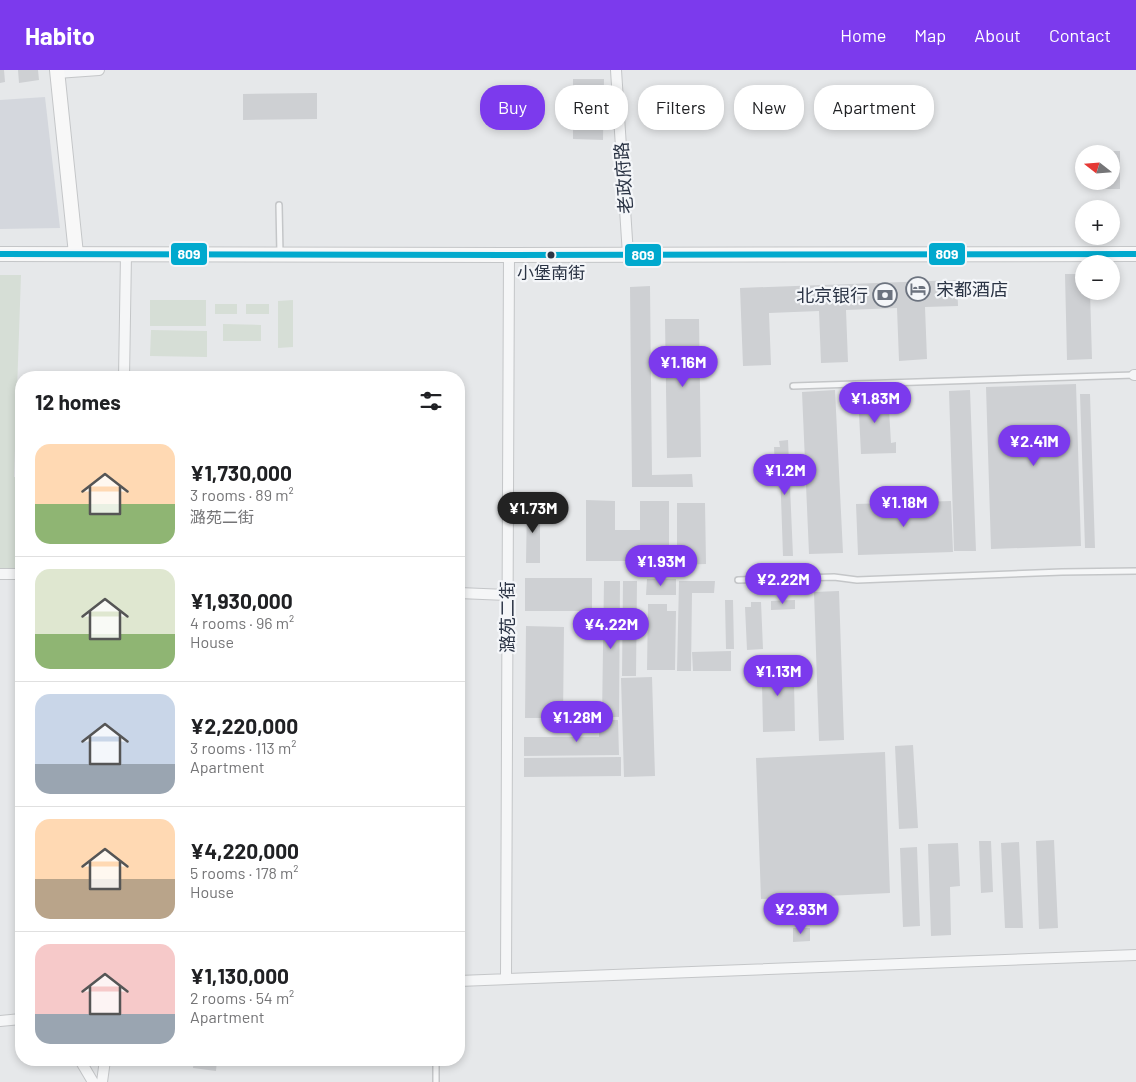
<!DOCTYPE html>
<meta charset="utf-8">
<style>
body{margin:0;font-family:Barlow,"Noto Sans SC",sans-serif;background:#f6f6f6;color:#202124;height:100vh;display:flex;flex-direction:column;font-size:19px;white-space:nowrap}
*{box-sizing:border-box;margin:0}
p{font-size:16px;color:#757577}
.icon{flex:none;width:28px;height:28px;fill:none;stroke:currentColor;stroke-width:2;stroke-linecap:round;stroke-linejoin:round}
.map{position:relative;flex:1;overflow:hidden}
.drawer{position:absolute;left:15px;top:301px;width:450px;height:695px;display:flex;flex-direction:column;background:#fff;border-radius:20px;box-shadow:0 2px 8px #0003}
.drawer>*{flex:none}
.hud{position:absolute;left:480px;top:15px;width:475px;height:45px;display:flex;gap:10px}
.needle{width:32px;rotate:287deg}
.controls{position:absolute;left:1075px;top:75px;display:grid;gap:10px}
.controls a{display:grid;place-items:center;width:45px;height:45px;border-radius:50%;background:#fff;box-shadow:0 2px 8px #0003;font-size:25px}
.price{position:absolute;translate:-50% -42px;padding:0 11px;border-radius:18px;background:#7c3aed;color:#fff;font-size:16px;line-height:32px;filter:drop-shadow(0 1px 2px #0008)}
.price::after{content:'';position:absolute;left:50%;top:30px;width:15px;height:11px;margin-left:-8px;background:inherit;clip-path:polygon(0 0,100% 0,50% 100%)}
.price.active{background:#222;color:#fff}
ul{padding:0;list-style:none}
li{display:flex;align-items:center;gap:15px;height:125px;padding:0 20px}
li+li{border-top:1px solid #e0e0e0}
li span{display:grid;place-items:center;flex:none;width:140px;height:100px;border-radius:15px;color:#555}
li>.icon{margin-inline-start:auto}
span .icon{width:60px;height:60px;fill:#fffc;stroke-width:1}
li b{font-size:21px}
h2{display:flex;justify-content:space-between;align-items:center;height:60px;padding:0 20px;font-size:21px}
.tag{padding:0 18px;border-radius:20px;background:#fff;box-shadow:0 2px 8px #0003;font-size:18px;line-height:45px}
.tag.active{background:#7c3aed;color:#fff}
header{display:flex;align-items:center;gap:30px;box-sizing:border-box;height:70px;padding:0 25px;background:#7c3aed;color:#fff}
header strong{font-size:24px}
nav{display:flex;gap:28px;margin-inline-start:auto;font-size:18px}
.map>svg:first-child{display:block}
.built{fill:#d4d7dd}
.green{fill:#d6ded6}
.building{fill:#ced0d3}
.lines{fill:none;stroke-linecap:round;stroke-linejoin:round}
.lane-casing{stroke:#c4c6c8;stroke-width:8}
.street-casing{stroke:#c4c6c8;stroke-width:12}
.secondary-casing{stroke:#c4c6c8;stroke-width:16}
.lane{stroke:#f5f6f7;stroke-width:5}
.street{stroke:#f5f6f7;stroke-width:10}
.secondary{stroke:#f8f8f8;stroke-width:14}
.bus-1-casing{stroke:#f4f6f9;stroke-width:10}
.bus-1{stroke:#00a9ce;stroke-width:6}
.bus-dot{fill:#2b3445;stroke:#f4f6f9;stroke-width:2}
.labels{text-anchor:middle;dominant-baseline:central;stroke-width:4.5;stroke-linejoin:round;paint-order:stroke}
.bus-label{font-size:17px;fill:#2b3445;stroke:#f4f6f9}
.street-label{font-size:18px;fill:#2b3445;stroke:#f4f6f9}
.poi-label{font-size:18px;fill:#2b3445;stroke:#f4f6f9;text-anchor:start}
.line-badge{stroke:#f4f6f9;stroke-width:2}
.badge-label{font-size:14px;text-anchor:middle;font-weight:bold;fill:#fff}
</style>
<header>
<strong>Habito</strong>
<nav><a>Home</a><a>Map</a><a>About</a><a>Contact</a></nav>
</header>
<div class="map">
<svg width="1136" height="1012" viewBox="0 0 1136 1012">
<rect width="100%" height="100%" fill="#e6e8ea"/>
<path class="built" d="M 45,27 L 60,158 L 0,159 L 0,30 Z"/>
<path class="green" d="M 0,205 L 21,205 L 14,407 L 21,407 L 21,499 L 0,498 Z
M 150,230 L 206,230 L 206,256 L 150,256 Z
M 293,230 L 293,277 L 278,278 L 278,231 Z
M 215,234 L 237,234 L 237,244 L 215,244 Z
M 246,234 L 269,234 L 269,244 L 246,244 Z
M 223,254 L 261,255 L 261,271 L 223,271 Z
M 151,260 L 207,261 L 207,287 L 150,286 Z
M 155,301 L 201,301 L 201,307 L 155,307 Z"/>
<path class="building" d="M 0,0 L 4,0 L 5,12 L 0,13 Z
M 18,0 L 38,0 L 39,10 L 19,13 Z
M 573,9 L 604,9 L 603,70 L 573,69 Z
M 317,23 L 317,49 L 243,50 L 243,24 Z
M 1105,81 L 1120,81 L 1120,119 L 1105,119 L 1105,111 L 1111,111 L 1111,84 L 1105,84 Z
M 1065,204 L 1084,204 L 1084,221 L 1090,221 L 1092,289 L 1067,290 Z
M 957,210 L 958,236 L 925,237 L 927,289 L 899,291 L 897,238 L 846,240 L 848,292 L 821,293 L 819,241 L 769,243 L 771,295 L 743,296 L 740,218 Z
M 650,216 L 652,405 L 692,404 L 693,417 L 632,417 L 630,217 Z
M 665,249 L 699,249 L 701,387 L 667,388 Z
M 1076,314 L 1081,476 L 991,479 L 986,317 Z
M 835,320 L 843,483 L 809,484 L 802,322 Z
M 970,320 L 976,481 L 954,481 L 949,321 Z
M 888,322 L 891,373 L 896,372 L 896,383 L 861,384 L 858,324 Z
M 1080,324 L 1090,324 L 1095,478 L 1085,478 Z
M 788,370 L 793,486 L 783,486 L 780,398 L 775,398 L 774,377 L 780,377 L 779,371 Z
M 586,430 L 615,431 L 615,460 L 640,460 L 640,431 L 669,431 L 669,491 L 586,491 Z
M 951,431 L 953,482 L 858,485 L 856,434 Z
M 677,433 L 705,433 L 706,494 L 677,495 Z
M 527,434 L 540,434 L 540,493 L 526,493 Z
M 525,508 L 592,508 L 592,541 L 525,541 Z
M 647,509 L 676,509 L 676,525 L 646,525 Z
M 604,511 L 620,511 L 619,647 L 602,647 Z
M 623,511 L 637,511 L 636,606 L 622,606 Z
M 679,511 L 715,511 L 714,523 L 692,523 L 691,601 L 677,601 Z
M 839,521 L 844,670 L 819,671 L 814,522 Z
M 725,530 L 733,530 L 734,579 L 726,579 Z
M 795,530 L 795,539 L 771,540 L 771,531 Z
M 751,532 L 761,532 L 763,579 L 747,580 L 745,537 L 751,537 Z
M 648,534 L 667,534 L 667,541 L 676,541 L 675,600 L 647,600 Z
M 526,556 L 564,557 L 563,648 L 525,648 Z
M 731,581 L 731,601 L 693,601 L 692,582 Z
M 797,596 L 798,612 L 794,612 L 795,661 L 763,662 L 762,613 L 754,613 L 754,597 Z
M 652,607 L 655,706 L 624,707 L 621,608 Z
M 599,650 L 618,650 L 619,685 L 524,686 L 524,667 L 599,667 Z
M 913,675 L 918,758 L 899,759 L 895,676 Z
M 885,682 L 890,823 L 761,829 L 756,688 Z
M 621,687 L 621,706 L 524,707 L 524,688 Z
M 1054,770 L 1058,858 L 1039,859 L 1036,771 Z
M 979,771 L 991,771 L 993,822 L 981,823 Z
M 1019,772 L 1023,858 L 1005,858 L 1001,773 Z
M 958,773 L 960,816 L 950,817 L 951,865 L 931,866 L 928,774 Z
M 917,777 L 920,856 L 903,857 L 900,778 Z
M 793,858 L 810,858 L 810,871 L 793,872 Z
M 194,990 L 217,990 L 216,1001 L 193,998 Z"/>
<g class="lines">
<g class="lane-casing">
<path id="lane" d="M 279,135 L 280,184
M 793,316 L 1134,305
M 738,510 L 834,507 L 857,510 L 1062,502 L 1136,501
M 436,990 L 436,1012"/>
</g>
<g class="street-casing">
<path id="street" d="M 616,0 L 628,185
M 57,3 L 99,0
M 1134,305 L 1136,305
M 124,308 L 126,184
M 0,504 L 21,504
M 459,523 L 507,525
M 506,908 L 509,185
M 459,911 L 1136,885
M 0,951 L 21,949
M 80,990 L 93,1012
M 102,1012 L 105,990"/>
</g>
<g class="secondary-casing">
<path id="secondary" d="M 57,0 L 76,184
M 0,184 L 509,185 L 1136,184"/>
</g>
<use href="#lane" class="lane"/>
<use href="#street" class="street"/>
<use href="#secondary" class="secondary"/>
<g class="bus-1-casing">
<path id="bus-1" d="M 0,184 L 509,185 L 1136,184"/>
</g>
<use href="#bus-1" class="bus-1"/>
</g>
<defs>
<g id="hotel-ring" transform="scale(1.25)"><circle r="9.5" fill="#f4f6f9" stroke="#6c737f" stroke-width="1.5"/><path d="M-6-4.5h1.5V1H6V5H4.5V3h-9V5H-6ZM-4 0a1.8 1.8 0 1 1 3.6 0ZM.5 0V-2.5h3Q6-2.5 6 0Z" fill="#6c737f"/></g>
<g id="bank-ring" transform="scale(1.25)"><circle r="9.5" fill="#f4f6f9" stroke="#6c737f" stroke-width="1.5"/><path d="M-6-4H6V4H-6ZM0-2.3a2.3 2.3 0 1 0 0 4.6a2.3 2.3 0 1 0 0-4.6Z" fill="#6c737f"/></g>
</defs>
<g fill-rule="evenodd">
<use href="#hotel-ring" x="918" y="219"/>
<use href="#bank-ring" x="885" y="225"/>
</g>
<circle class="bus-dot" cx="551" cy="185" r="4.5"/>
<g class="labels">
<g class="bus-label">
<text x="551" y="202">小堡南街</text>
</g>
<g class="street-label">
<text transform="translate(623 108) rotate(-94)">老政府路</text>
<text transform="translate(507 547) rotate(-90)">潞苑二街</text>
</g>
<g class="poi-label">
<text x="936" y="219">宋都酒店</text>
<text x="868" y="225" text-anchor="end">北京银行</text>
</g>
</g>
<g class="line-badge">
<rect x="928" y="172" width="38" height="24" rx="5" fill="#00a9ce"/>
<rect x="170" y="172" width="38" height="24" rx="5" fill="#00a9ce"/>
<rect x="624" y="173" width="38" height="24" rx="5" fill="#00a9ce"/>
</g>
<g class="badge-label">
<text x="947" y="189">809</text>
<text x="189" y="189">809</text>
<text x="643" y="190">809</text>
</g>
</svg>
<div class="controls">
<a><svg class="needle" viewBox="-14 -14 28 28"><path d="M0-13l5 13h-10z" fill="#e53935"/><path d="M0 13l5-13h-10z" fill="#757577"/></svg></a>
<a>+</a>
<a>−</a>
</div>
<b class="price" style="left:683px;top:318px">¥1.16M</b>
<b class="price" style="left:875px;top:354px">¥1.83M</b>
<b class="price" style="left:1034px;top:397px">¥2.41M</b>
<b class="price" style="left:785px;top:426px">¥1.2M</b>
<b class="price" style="left:904px;top:458px">¥1.18M</b>
<b class="price active" style="left:533px;top:464px">¥1.73M</b>
<b class="price" style="left:661px;top:517px">¥1.93M</b>
<b class="price" style="left:783px;top:535px">¥2.22M</b>
<b class="price" style="left:611px;top:580px">¥4.22M</b>
<b class="price" style="left:778px;top:627px">¥1.13M</b>
<b class="price" style="left:577px;top:673px">¥1.28M</b>
<b class="price" style="left:801px;top:865px">¥2.93M</b>
<div class="hud">
<a class="tag active">Buy</a>
<a class="tag">Rent</a>
<a class="tag">Filters</a>
<a class="tag">New</a>
<a class="tag">Apartment</a>
</div>
<section class="drawer">
<h2>12 homes<svg class="icon" aria-label="filters" viewBox="0 0 24 24"><path d="M4 7h16M4 17h16"/><circle cx="9" cy="7" r="2"/><circle cx="15" cy="17" r="2"/></svg></h2>
<ul>
<li><span style="background:linear-gradient(#ffd9b3 60%,#8fb573 0)"><svg class="icon" aria-label="home" viewBox="0 0 24 24"><path d="M3 11l9-7 9 7M6 9v11h12V9"/></svg></span><div><b>¥1,730,000</b><p>3 rooms · 89 m²</p><p>潞苑二街</p></div></li>
<li><span style="background:linear-gradient(#dfe7d0 65%,#8fb573 0)"><svg class="icon" aria-label="home" viewBox="0 0 24 24"><path d="M3 11l9-7 9 7M6 9v11h12V9"/></svg></span><div><b>¥1,930,000</b><p>4 rooms · 96 m²</p><p>House</p></div></li>
<li><span style="background:linear-gradient(#c9d6e8 70%,#9aa5b1 0)"><svg class="icon" aria-label="home" viewBox="0 0 24 24"><path d="M3 11l9-7 9 7M6 9v11h12V9"/></svg></span><div><b>¥2,220,000</b><p>3 rooms · 113 m²</p><p>Apartment</p></div></li>
<li><span style="background:linear-gradient(#ffd9b3 60%,#b9a48a 0)"><svg class="icon" aria-label="home" viewBox="0 0 24 24"><path d="M3 11l9-7 9 7M6 9v11h12V9"/></svg></span><div><b>¥4,220,000</b><p>5 rooms · 178 m²</p><p>House</p></div></li>
<li><span style="background:linear-gradient(#f6c9c9 70%,#9aa5b1 0)"><svg class="icon" aria-label="home" viewBox="0 0 24 24"><path d="M3 11l9-7 9 7M6 9v11h12V9"/></svg></span><div><b>¥1,130,000</b><p>2 rooms · 54 m²</p><p>Apartment</p></div></li>
</ul>
</section>
</div>
